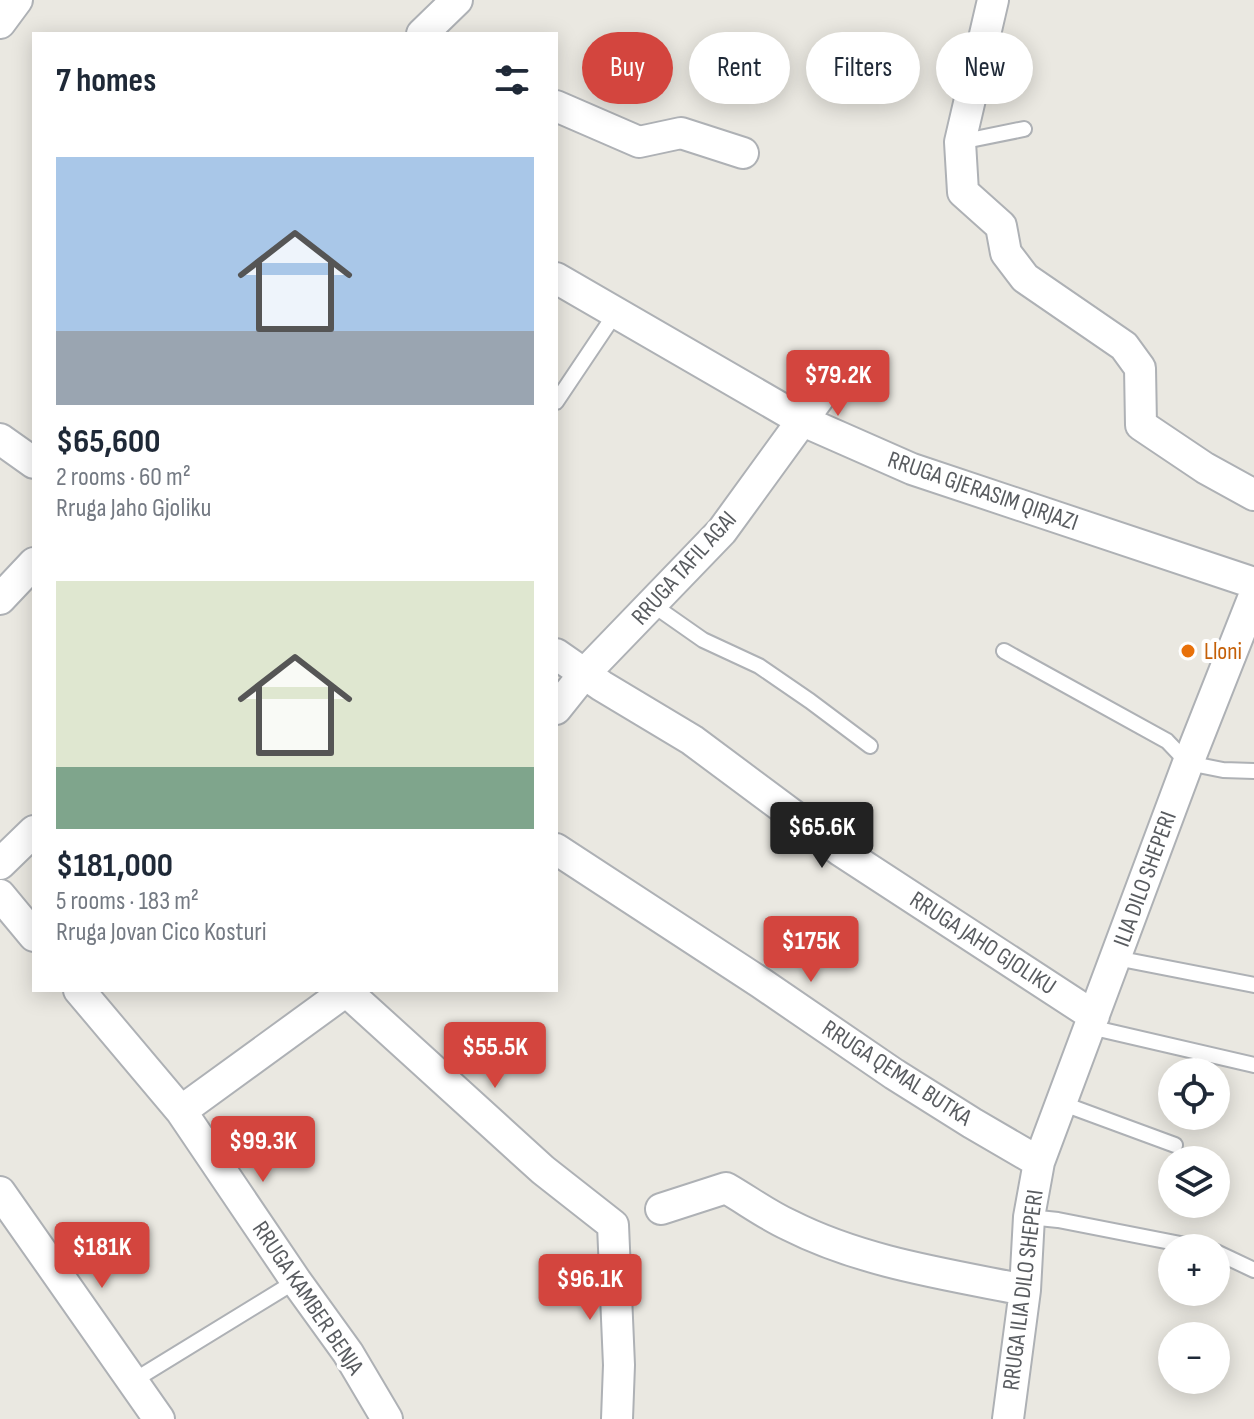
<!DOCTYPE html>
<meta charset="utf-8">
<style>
body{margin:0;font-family:"Sofia Sans Condensed",sans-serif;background:#f6f6f7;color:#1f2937;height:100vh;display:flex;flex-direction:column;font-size:30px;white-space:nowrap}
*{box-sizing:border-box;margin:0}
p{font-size:26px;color:#747a83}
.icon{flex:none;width:44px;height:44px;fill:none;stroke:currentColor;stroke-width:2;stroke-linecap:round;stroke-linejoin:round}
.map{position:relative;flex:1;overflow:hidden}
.side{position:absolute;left:32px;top:32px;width:526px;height:960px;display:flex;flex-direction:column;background:#fff;border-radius:0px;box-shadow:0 4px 20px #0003}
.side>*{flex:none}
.guide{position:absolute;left:582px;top:32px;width:552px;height:72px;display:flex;gap:16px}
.tools{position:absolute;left:1158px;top:1058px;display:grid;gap:16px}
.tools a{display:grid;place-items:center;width:72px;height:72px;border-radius:50%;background:#fff;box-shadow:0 4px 20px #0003;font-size:40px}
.price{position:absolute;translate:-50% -68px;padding:0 18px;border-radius:8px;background:#d3453e;color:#fff;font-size:26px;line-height:52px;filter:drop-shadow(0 2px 4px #0008)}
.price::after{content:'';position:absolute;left:50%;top:48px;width:24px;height:18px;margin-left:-12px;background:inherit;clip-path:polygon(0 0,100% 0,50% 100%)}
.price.selected{background:#222;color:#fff}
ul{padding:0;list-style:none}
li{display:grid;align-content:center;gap:16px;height:424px;padding:0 24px}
li span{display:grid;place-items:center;height:248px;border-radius:0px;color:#555}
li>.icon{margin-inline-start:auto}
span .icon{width:144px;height:144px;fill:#fffc;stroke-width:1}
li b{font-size:34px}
h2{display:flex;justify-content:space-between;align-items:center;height:96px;padding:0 24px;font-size:34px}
.chip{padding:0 28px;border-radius:36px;background:#fff;box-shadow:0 4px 20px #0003;font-size:28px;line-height:72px}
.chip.selected{background:#d3453e;color:#fff}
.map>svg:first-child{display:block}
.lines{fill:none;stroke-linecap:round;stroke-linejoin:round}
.lane-casing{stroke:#aeb1b5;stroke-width:18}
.street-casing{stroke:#aeb1b5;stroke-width:34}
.lane{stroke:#fff;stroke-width:14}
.street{stroke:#fff;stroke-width:30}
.food-dot{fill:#e8710a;stroke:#fff;stroke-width:3}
.labels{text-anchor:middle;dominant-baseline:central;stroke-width:8;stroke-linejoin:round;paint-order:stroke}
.street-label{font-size:24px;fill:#595c60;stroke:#fff}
.food-label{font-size:24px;fill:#c56008;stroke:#fff;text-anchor:start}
</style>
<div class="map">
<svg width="1254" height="1419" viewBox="0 0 1254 1419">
<rect width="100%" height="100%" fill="#eae8e1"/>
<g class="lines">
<g class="lane-casing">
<path id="lane" d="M 960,142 L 1024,129
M 556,402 L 617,311
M 653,605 L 703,640 L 759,666 L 810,701 L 870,746
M 1004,651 L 1167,741 L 1188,763 L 1223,770 L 1254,771
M 1116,958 L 1254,985
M 1090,1027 L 1254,1065
M 1061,1103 L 1175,1145
M 1029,1217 L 1058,1220 L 1201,1248
M 1216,1252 L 1254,1270
M 133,1381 L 296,1281"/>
</g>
<g class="street-casing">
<path id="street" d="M 993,0 L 960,142 L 963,192 L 1001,226 L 1006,253 L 1025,278 L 1124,346 L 1140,368 L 1141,425 L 1205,468 L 1254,495
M 0,23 L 17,0
M 422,34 L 457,0
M 556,106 L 639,142 L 681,133 L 743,153
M 556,278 L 803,421 L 912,469 L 1254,583
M 0,439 L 34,463
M 0,599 L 34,563
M 556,654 L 602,686 L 692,740 L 841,851 L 1094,1016
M 556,709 L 584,674 L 722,531 L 828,385
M 556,849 L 761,983 L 894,1074 L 972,1123 L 1039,1162
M 0,864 L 34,831
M 0,895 L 34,936
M 79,990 L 181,1111 L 296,1281 L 348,1353 L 387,1419
M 345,990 L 543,1170 L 613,1225 L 619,1365 L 617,1419
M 181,1111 L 346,991
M 0,1192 L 159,1419
M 661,1209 L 726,1188 C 747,1200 767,1215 789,1225 C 862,1262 945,1274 1025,1290
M 1008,1419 L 1025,1290 L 1029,1217 L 1039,1162 L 1188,763 L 1254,596"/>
</g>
<use href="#lane" class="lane"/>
<use href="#street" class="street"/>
</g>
<circle class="food-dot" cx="1188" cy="651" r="8"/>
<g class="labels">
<g class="street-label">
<text transform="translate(983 491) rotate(19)">RRUGA GJERASIM QIRJAZI</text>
<text transform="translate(684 568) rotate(-48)">RRUGA TAFIL AGAI</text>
<text transform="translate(1145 879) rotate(-70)">ILIA DILO SHEPERI</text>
<text transform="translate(983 943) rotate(33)">RRUGA JAHO GJOLIKU</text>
<text transform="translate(897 1073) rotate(33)">RRUGA QEMAL BUTKA</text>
<text transform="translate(1023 1290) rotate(-83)">RRUGA ILIA DILO SHEPERI</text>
<text transform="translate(308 1298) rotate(56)">RRUGA KAMBER BENJA</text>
</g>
<g class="food-label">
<text x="1204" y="651">Lloni</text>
</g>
</g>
</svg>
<div class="tools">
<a><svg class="icon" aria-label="locate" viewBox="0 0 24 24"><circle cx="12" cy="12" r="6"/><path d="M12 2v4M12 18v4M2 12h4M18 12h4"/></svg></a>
<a><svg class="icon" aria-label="layers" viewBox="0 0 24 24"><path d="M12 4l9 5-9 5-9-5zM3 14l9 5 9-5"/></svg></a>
<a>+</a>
<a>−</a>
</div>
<b class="price" style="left:838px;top:418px">$79.2K</b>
<b class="price selected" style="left:822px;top:870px">$65.6K</b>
<b class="price" style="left:811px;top:984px">$175K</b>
<b class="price" style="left:495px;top:1090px">$55.5K</b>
<b class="price" style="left:263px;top:1184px">$99.3K</b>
<b class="price" style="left:102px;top:1290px">$181K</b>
<b class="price" style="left:590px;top:1322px">$96.1K</b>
<div class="guide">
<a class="chip selected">Buy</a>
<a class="chip">Rent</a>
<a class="chip">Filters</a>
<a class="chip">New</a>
</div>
<section class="side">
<h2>7 homes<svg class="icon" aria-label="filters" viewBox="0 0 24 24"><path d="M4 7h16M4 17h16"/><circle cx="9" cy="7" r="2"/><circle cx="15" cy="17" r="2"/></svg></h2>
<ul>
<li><span style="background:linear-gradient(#a9c7e8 70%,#9aa5b1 0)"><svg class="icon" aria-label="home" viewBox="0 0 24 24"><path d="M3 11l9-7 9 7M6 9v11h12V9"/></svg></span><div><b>$65,600</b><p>2 rooms · 60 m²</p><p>Rruga Jaho Gjoliku</p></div></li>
<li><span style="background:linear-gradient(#dfe7d0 75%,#7fa58c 0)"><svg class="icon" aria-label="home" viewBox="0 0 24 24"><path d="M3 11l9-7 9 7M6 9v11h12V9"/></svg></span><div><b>$181,000</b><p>5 rooms · 183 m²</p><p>Rruga Jovan Cico Kosturi</p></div></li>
</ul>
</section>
</div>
